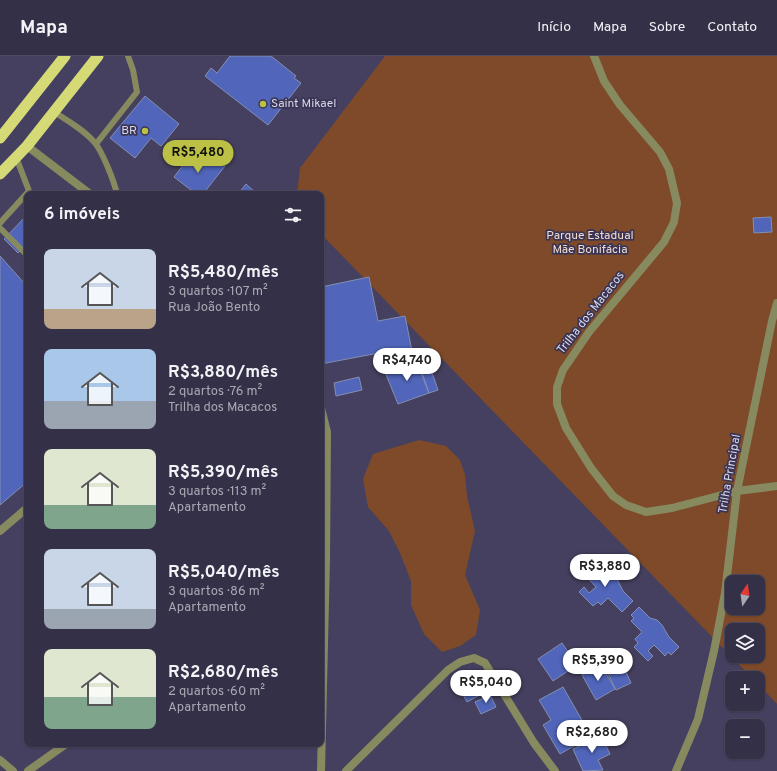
<!DOCTYPE html>
<html lang="pt">
<meta charset="utf-8">
<style>
body{margin:0;font-family:Overpass,sans-serif;background:#3c384e;color:#f1f3f6;height:100vh;display:flex;flex-direction:column;font-size:15px;white-space:nowrap}
*{box-sizing:border-box;margin:0}
p{font-size:13px;color:#a9a9b4}
.icon{flex:none;width:22px;height:22px;fill:none;stroke:currentColor;stroke-width:2;stroke-linecap:round;stroke-linejoin:round}
.map{position:relative;flex:1;overflow:hidden}
.drawer{position:absolute;left:24px;top:135px;width:300px;height:556px;display:flex;flex-direction:column;background:#343047;border-radius:8px;box-shadow:0 1px 3px #0004,0 0 0 1px #4e4b60}
.drawer>*{flex:none}
.needle{width:26px;rotate:13deg}
.controls{position:absolute;left:725px;top:519px;display:grid;gap:8px}
.controls a{display:grid;place-items:center;width:40px;height:40px;border-radius:8px;background:#343047;box-shadow:0 1px 3px #0004,0 0 0 1px #4e4b60;font-size:20px}
.price{position:absolute;translate:-50% -34px;padding:0 9px;border-radius:14px;background:#fff;color:#222;font-size:13px;line-height:26px;filter:drop-shadow(0 1px 2px #0008)}
.price::after{content:'';position:absolute;left:50%;top:24px;width:12px;height:9px;margin-left:-6px;background:inherit;clip-path:polygon(0 0,100% 0,50% 100%)}
.price.selected{background:#bcc044;color:#111}
ul{padding:0;list-style:none}
li{display:flex;align-items:center;gap:12px;height:100px;padding:0 20px}
li span{display:grid;place-items:center;flex:none;width:112px;height:80px;border-radius:8px;color:#555}
li>.icon{margin-inline-start:auto}
span .icon{width:48px;height:48px;fill:#fffc;stroke-width:1}
li b{font-size:17px}
h2{display:flex;justify-content:space-between;align-items:center;height:48px;padding:0 20px;font-size:17px}
header{display:flex;align-items:center;gap:24px;box-sizing:border-box;height:56px;padding:0 20px;background:#343047;border-bottom:1px solid #4e4b60}
header strong{font-size:19px}
nav{display:flex;gap:22px;margin-inline-start:auto;font-size:14px}
.map>svg:first-child{display:block}
.green{fill:#7e4a29;fill-rule:evenodd}
.building{fill:#5165ba;stroke:#848fb1}
.lines{fill:none;stroke-linecap:round;stroke-linejoin:round}
.service{stroke:#878a5f;stroke-width:6}
.minor{stroke:#878a5f;stroke-width:8}
.tertiary{stroke:#878a5f;stroke-width:8}
.trunk{stroke:#d5da76;stroke-width:11}
.poi-dot{fill:#bcc044;stroke:#3a3554;stroke-width:1.5}
.labels{text-anchor:middle;dominant-baseline:central;stroke-width:3.5;stroke-linejoin:round;paint-order:stroke}
.poi-label{font-size:12px;fill:#dad8eb;stroke:#3a3554;text-anchor:start}
.park-label{font-size:12px;fill:#f2dacc;stroke:#3a3554}
.street-label{font-size:12px;fill:#dad8eb;stroke:#3a3554}
</style>
<header>
<strong>Mapa</strong>
<nav><a>Início</a><a>Mapa</a><a>Sobre</a><a>Contato</a></nav>
</header>
<div class="map">
<svg width="777" height="715" viewBox="0 0 777 715">
<rect width="100%" height="100%" fill="#45405f"/>
<path class="green" d="M 385,0 L 777,0 L 777,648 L 758,628 L 758,622 L 752,622 L 321,178 L 321,138 L 297,138 L 300,112 ZM 732,526 L 758,526 L 758,552 L 732,552 ZM 732,574 L 758,574 L 758,600 L 732,600 Z
M 419,384 L 446,390 L 460,404 L 465,419 L 467,440 L 475,475 L 465,519 L 480,554 L 476,579 L 460,590 L 442,596 L 424,578 L 411,549 L 411,525 L 400,497 L 389,475 L 368,451 L 363,423 L 373,398 Z"/>
<path class="building" d="M 230,0 L 271,0 L 296,20 L 294,22 L 301,27 L 268,69 L 205,20 L 211,12 L 217,17 Z
M 145,40 L 179,68 L 161,90 L 151,82 L 135,102 L 110,82 Z
M 194,95 L 213,110 L 217,104 L 225,110 L 203,138 L 188,138 L 191,134 L 174,121 Z
M 246,128 L 257,138 L 238,138 Z
M 27,159 L 27,187 L 18,197 L 4,183 Z
M 771,161 L 772,176 L 754,177 L 753,162 Z
M 0,200 L 25,228 L 27,225 L 27,426 L 0,449 Z
M 369,221 L 378,265 L 405,260 L 413,300 L 386,306 L 384,296 L 321,308 L 321,231 Z
M 426,299 L 438,334 L 429,337 L 417,302 Z
M 416,304 L 429,337 L 398,348 L 385,316 Z
M 359,321 L 362,334 L 336,340 L 334,327 Z
M 593,505 L 604,515 L 609,517 L 617,523 L 623,535 L 633,545 L 622,556 L 608,542 L 601,549 L 598,546 L 593,550 L 579,536 L 584,531 L 589,537 L 596,531 L 582,516 Z
M 639,551 L 650,562 L 657,564 L 662,569 L 669,581 L 679,591 L 671,599 L 668,596 L 665,600 L 654,589 L 648,595 L 653,600 L 648,605 L 634,591 L 638,587 L 635,583 L 642,576 L 631,565 L 634,562 L 631,559 Z
M 562,587 L 577,609 L 553,625 L 538,603 Z
M 619,601 L 631,627 L 616,634 L 604,609 Z
M 601,609 L 615,633 L 596,644 L 582,619 Z
M 476,617 L 487,635 L 467,646 L 457,628 Z
M 563,631 L 591,680 L 560,698 L 543,669 L 551,664 L 539,644 Z
M 490,639 L 496,651 L 481,658 L 475,646 Z
M 601,680 L 610,698 L 598,704 L 603,714 L 583,715 L 573,693 Z"/>
<g class="lines">
<path class="service" d="M 54,56 C 68,65 84,74 95,87 C 103,97 114,125 117,138
M 96,88 L 137,36 L 133,14 L 128,0
M 0,167 L 29,135 L 16,101
M 0,172 L 25,197 L 27,194"/>
<path class="minor" d="M 594,0 L 604,25 L 620,49 L 660,96 L 669,113 L 677,147 L 674,166 L 664,186 L 589,276 L 563,314 L 557,331 L 557,348 L 566,372 L 591,412 L 613,440 L 626,449 L 646,456 L 672,452 L 737,435 L 777,430
M 0,475 L 27,452
M 0,704 L 13,715
M 28,715 L 66,688
M 676,715 L 698,663 L 714,595 L 725,537 L 737,435 L 772,265 L 777,247"/>
<path class="tertiary" d="M 27,90 L 90,138
M 321,352 L 327,376 L 326,503 L 321,715
M 346,715 L 448,614 L 460,606 L 474,602 L 485,607 L 534,687 L 555,715"/>
<path class="trunk" d="M 0,82 L 65,0
M 0,118 L 27,90 L 98,0"/>
</g>
<g class="poi-dot">
<circle cx="263" cy="48" r="4"/>
<circle cx="145" cy="75" r="4"/>
</g>
<g class="labels">
<g class="poi-label">
<text x="271" y="48">Saint Mikael</text>
<text x="137" y="75" text-anchor="end">BR</text>
</g>
<g class="park-label">
<text x="590" y="180">Parque Estadual<tspan x="590" dy="14">Mãe Bonifácia</tspan></text>
</g>
<g class="street-label">
<text transform="translate(591 257) rotate(-52)">Trilha dos Macacos</text>
<text transform="translate(730 418) rotate(-80)">Trilha Principal</text>
</g>
</g>
</svg>
<div class="controls">
<a><svg class="needle" viewBox="-14 -14 28 28"><path d="M0-13l5 13h-10z" fill="#e53935"/><path d="M0 13l5-13h-10z" fill="#a9a9b4"/></svg></a>
<a><svg class="icon" aria-label="layers" viewBox="0 0 24 24"><path d="M12 4l9 5-9 5-9-5zM3 14l9 5 9-5"/></svg></a>
<a>+</a>
<a>−</a>
</div>
<b class="price selected" style="left:198px;top:118px">R$5,480</b>
<b class="price" style="left:407px;top:326px">R$4,740</b>
<b class="price" style="left:605px;top:532px">R$3,880</b>
<b class="price" style="left:598px;top:626px">R$5,390</b>
<b class="price" style="left:486px;top:648px">R$5,040</b>
<b class="price" style="left:592px;top:698px">R$2,680</b>
<section class="drawer">
<h2>6 imóveis<svg class="icon" aria-label="filters" viewBox="0 0 24 24"><path d="M4 7h16M4 17h16"/><circle cx="9" cy="7" r="2"/><circle cx="15" cy="17" r="2"/></svg></h2>
<ul>
<li><span style="background:linear-gradient(#c9d6e8 75%,#b9a48a 0)"><svg class="icon" aria-label="home" viewBox="0 0 24 24"><path d="M3 11l9-7 9 7M6 9v11h12V9"/></svg></span><div><b>R$5,480/mês</b><p>3 quartos · 107 m²</p><p>Rua João Bento</p></div></li>
<li><span style="background:linear-gradient(#a9c7e8 65%,#9aa5b1 0)"><svg class="icon" aria-label="home" viewBox="0 0 24 24"><path d="M3 11l9-7 9 7M6 9v11h12V9"/></svg></span><div><b>R$3,880/mês</b><p>2 quartos · 76 m²</p><p>Trilha dos Macacos</p></div></li>
<li><span style="background:linear-gradient(#dfe7d0 70%,#7fa58c 0)"><svg class="icon" aria-label="home" viewBox="0 0 24 24"><path d="M3 11l9-7 9 7M6 9v11h12V9"/></svg></span><div><b>R$5,390/mês</b><p>3 quartos · 113 m²</p><p>Apartamento</p></div></li>
<li><span style="background:linear-gradient(#c9d6e8 75%,#9aa5b1 0)"><svg class="icon" aria-label="home" viewBox="0 0 24 24"><path d="M3 11l9-7 9 7M6 9v11h12V9"/></svg></span><div><b>R$5,040/mês</b><p>3 quartos · 86 m²</p><p>Apartamento</p></div></li>
<li><span style="background:linear-gradient(#dfe7d0 60%,#7fa58c 0)"><svg class="icon" aria-label="home" viewBox="0 0 24 24"><path d="M3 11l9-7 9 7M6 9v11h12V9"/></svg></span><div><b>R$2,680/mês</b><p>2 quartos · 60 m²</p><p>Apartamento</p></div></li>
</ul>
</section>
</div>
